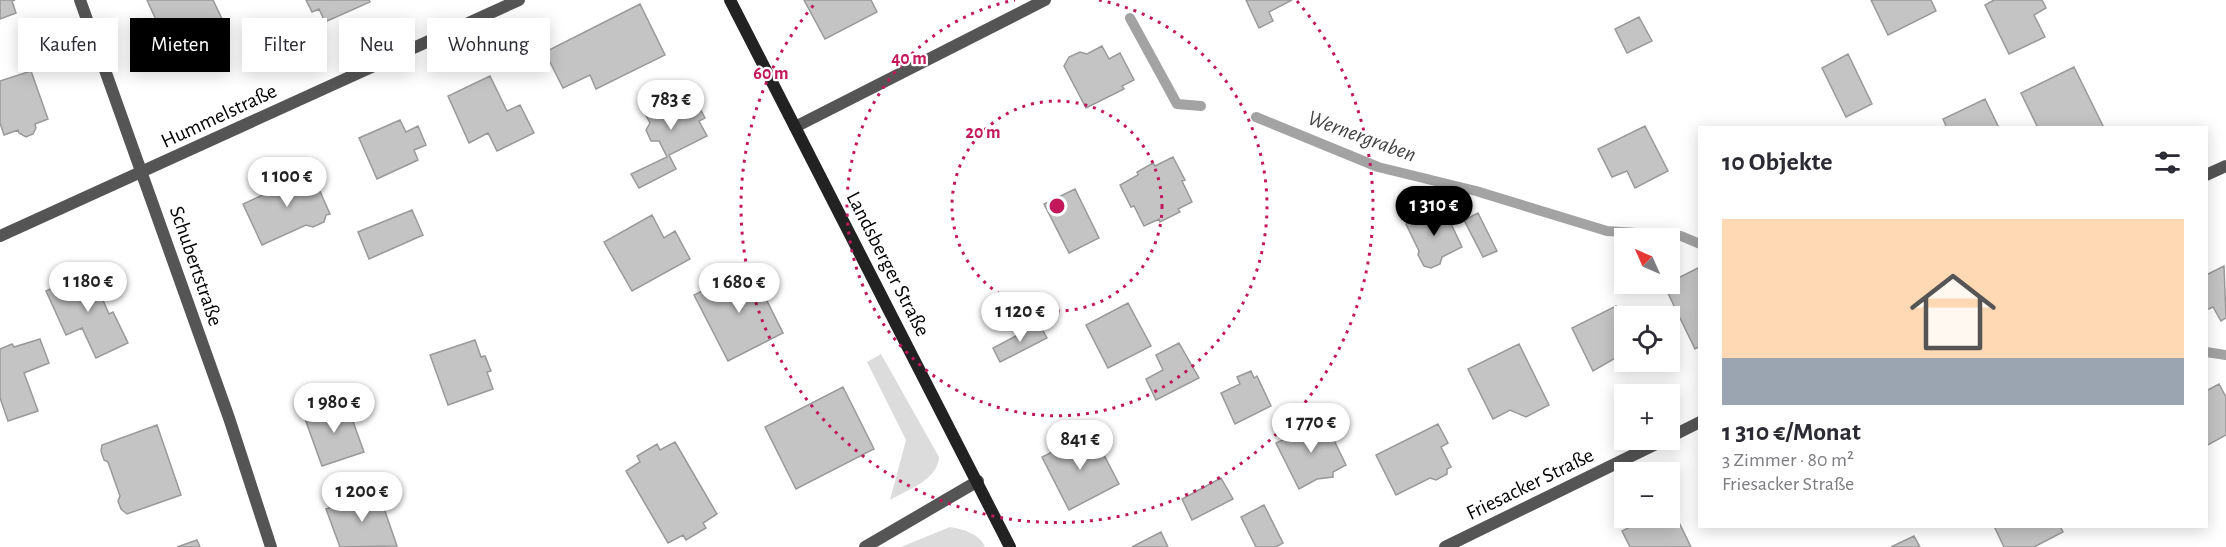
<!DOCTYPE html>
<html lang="de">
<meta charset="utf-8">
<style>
body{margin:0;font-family:"Alegreya Sans",sans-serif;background:#f2f2f3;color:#2b2b33;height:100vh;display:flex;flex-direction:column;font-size:22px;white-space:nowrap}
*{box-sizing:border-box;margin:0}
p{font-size:20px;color:#7c7c81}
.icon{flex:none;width:33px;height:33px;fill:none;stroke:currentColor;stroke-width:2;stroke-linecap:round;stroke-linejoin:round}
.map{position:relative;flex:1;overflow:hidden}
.details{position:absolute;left:1698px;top:126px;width:510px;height:402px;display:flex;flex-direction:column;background:#fff;border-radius:0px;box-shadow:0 3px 15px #0003}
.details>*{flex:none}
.banner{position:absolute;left:18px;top:18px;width:570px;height:54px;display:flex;gap:12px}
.needle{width:39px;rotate:315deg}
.controls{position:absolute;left:1614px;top:228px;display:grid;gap:12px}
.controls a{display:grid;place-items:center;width:66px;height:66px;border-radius:0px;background:#fff;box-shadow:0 3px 15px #0003;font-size:30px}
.price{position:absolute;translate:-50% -51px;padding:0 14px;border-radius:21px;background:#fff;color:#222;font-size:20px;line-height:39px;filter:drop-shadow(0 2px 3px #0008)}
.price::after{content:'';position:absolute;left:50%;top:36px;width:18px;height:14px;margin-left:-9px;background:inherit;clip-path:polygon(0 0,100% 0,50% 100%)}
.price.on{background:#000;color:#fff}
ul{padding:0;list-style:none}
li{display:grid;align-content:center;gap:12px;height:318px;padding:0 24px}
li+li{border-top:2px solid #e1e1e2}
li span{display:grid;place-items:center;height:186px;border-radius:0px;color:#555}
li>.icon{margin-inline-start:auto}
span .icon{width:108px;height:108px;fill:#fffc;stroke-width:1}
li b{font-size:26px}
h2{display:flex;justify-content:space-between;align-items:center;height:72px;padding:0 24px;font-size:26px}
.pill{padding:0 21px;border-radius:0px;background:#fff;box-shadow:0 3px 15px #0003;font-size:21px;line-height:54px}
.pill.on{background:#000;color:#fff}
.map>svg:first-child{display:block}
.green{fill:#dcdcdc}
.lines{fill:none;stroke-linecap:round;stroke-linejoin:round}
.stream{stroke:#a3a3a3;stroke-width:10}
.building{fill:#c4c4c4;stroke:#999;stroke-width:1.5}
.street{stroke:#555;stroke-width:12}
.secondary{stroke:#222;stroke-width:12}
.ring{fill:none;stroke:#c2185b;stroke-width:3;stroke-dasharray:3 6}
.labels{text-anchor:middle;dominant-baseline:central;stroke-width:4.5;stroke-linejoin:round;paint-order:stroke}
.street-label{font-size:21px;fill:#000;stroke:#fff}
.water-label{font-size:22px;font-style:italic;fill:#444;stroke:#fff}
.centre{fill:#c2185b;stroke:#fff;stroke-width:3}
.ring-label{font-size:18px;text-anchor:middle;font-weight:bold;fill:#c2185b;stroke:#fff;stroke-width:4.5;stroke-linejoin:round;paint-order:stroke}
</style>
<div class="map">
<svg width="2226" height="547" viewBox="0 0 2226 547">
<rect width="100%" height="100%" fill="#fff"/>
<path class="green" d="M 881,354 L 939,457 C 938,480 907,490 890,500 L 906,440 L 867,362 Z
M 950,527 C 963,529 980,534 985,547 L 901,547 Z"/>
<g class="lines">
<path class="stream" d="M 1130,18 L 1177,104 L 1201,106
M 1256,117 L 1378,167 L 1476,191 L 1607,231 L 1681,236 L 1700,244
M 2206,352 L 2226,355"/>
</g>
<path class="building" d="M 0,0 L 15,0 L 12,1 L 16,13 L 0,19 Z
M 147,0 L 213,0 L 222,19 L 167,44 Z
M 306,0 L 369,0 L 370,2 L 325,22 L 319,9 L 312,12 Z
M 804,0 L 871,0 L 877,12 L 825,39 Z
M 1246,0 L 1292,0 L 1269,12 L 1273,21 L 1259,28 Z
M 1871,0 L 1931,0 L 1936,11 L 1888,35 Z
M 1994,0 L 2042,0 L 2046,8 L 2034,15 L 2045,37 L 2009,54 L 1985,5 Z
M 640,4 L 665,55 L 596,89 L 590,75 L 563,88 L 545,52 Z
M 1639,17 L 1652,41 L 1627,53 L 1615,29 Z
M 1102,46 L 1109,59 L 1120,53 L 1134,80 L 1122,86 L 1124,89 L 1086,108 L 1064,66 L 1069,57 L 1080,52 L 1087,54 Z
M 1848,54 L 1872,104 L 1846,117 L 1822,68 Z
M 2074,67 L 2104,128 L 2038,128 L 2021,93 Z
M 31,71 L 48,119 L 35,124 L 36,128 L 33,134 L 26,137 L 19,133 L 18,130 L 4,135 L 0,123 L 0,81 Z
M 490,76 L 507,111 L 520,105 L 534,133 L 497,151 L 488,133 L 469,143 L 448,96 Z
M 682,87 L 690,103 L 695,100 L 705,118 L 699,121 L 707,136 L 669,155 L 676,169 L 639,188 L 631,174 L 667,157 L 659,141 L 651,141 L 646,130 L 650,123 L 642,108 Z
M 1985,99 L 1999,128 L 1947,128 L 1943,119 Z
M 400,120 L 406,132 L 418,126 L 426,145 L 414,150 L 418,160 L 377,179 L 359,138 Z
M 1645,126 L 1668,171 L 1635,188 L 1627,171 L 1612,177 L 1598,149 Z
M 1173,157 L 1185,180 L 1182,181 L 1192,202 L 1178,209 L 1180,212 L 1160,222 L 1159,219 L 1144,226 L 1134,206 L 1131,207 L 1120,185 L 1138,175 L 1137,172 L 1153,163 L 1155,166 Z
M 311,171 L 330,214 L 326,215 L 324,222 L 313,227 L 306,225 L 262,245 L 243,204 L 265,194 L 264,192 Z
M 1075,189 L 1099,238 L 1069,253 L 1044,204 Z
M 1443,207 L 1462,247 L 1442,257 L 1440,264 L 1431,268 L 1424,266 L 1418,255 L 1419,251 L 1406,224 Z
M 412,210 L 423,235 L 369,259 L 358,232 Z
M 1478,213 L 1497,251 L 1483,257 L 1464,220 Z
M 652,215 L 664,238 L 675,231 L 690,259 L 632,291 L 604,242 Z
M 2224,266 L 2226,318 L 2221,321 L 2213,307 L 2206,310 L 2206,275 Z
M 750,267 L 783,333 L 728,361 L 694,295 Z
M 1700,267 L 1700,346 L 1695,349 L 1664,285 Z
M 91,272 L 96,283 L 103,280 L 110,295 L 102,298 L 109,314 L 113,312 L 128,343 L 96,358 L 82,328 L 66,335 L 46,291 Z
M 1128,303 L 1151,346 L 1108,368 L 1086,325 Z
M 1616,306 L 1624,323 L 1624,353 L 1593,371 L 1572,328 Z
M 1039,324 L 1047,338 L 1000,362 L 993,348 Z
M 40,339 L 49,363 L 24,373 L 38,411 L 8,421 L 0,398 L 0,349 L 12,344 L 14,347 Z
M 475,340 L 481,357 L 485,356 L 491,371 L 487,372 L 493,389 L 448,405 L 430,355 Z
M 1179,343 L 1199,378 L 1156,400 L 1146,379 L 1163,370 L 1156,355 Z
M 1519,344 L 1549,405 L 1526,417 L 1510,410 L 1493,419 L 1468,369 Z
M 1251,371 L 1254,378 L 1257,376 L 1271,406 L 1235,424 L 1221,393 L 1240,384 L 1237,377 Z
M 2219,384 L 2226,397 L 2226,435 L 2206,446 L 2206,391 Z
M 843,387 L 874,449 L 796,489 L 765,427 Z
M 346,402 L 364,452 L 322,466 L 304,416 Z
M 1324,420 L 1346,465 L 1333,472 L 1333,477 L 1317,479 L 1299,489 L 1276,443 Z
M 1438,424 L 1448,443 L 1441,447 L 1451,467 L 1447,469 L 1447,474 L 1436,480 L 1430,478 L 1396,495 L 1376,455 Z
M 157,425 L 181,495 L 127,514 L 121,509 L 118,501 L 120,496 L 108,462 L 104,460 L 101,451 L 102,445 Z
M 1092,432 L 1119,484 L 1069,510 L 1042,457 Z
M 675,442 L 717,514 L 703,523 L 706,528 L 686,540 L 683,535 L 668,543 L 626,471 L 640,462 L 637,456 L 657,444 L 660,450 Z
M 1221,478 L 1233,499 L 1192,520 L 1182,499 Z
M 378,491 L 397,546 L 340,547 L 326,509 Z
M 1264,505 L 1283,543 L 1276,547 L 1256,547 L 1241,517 Z
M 1671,506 L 1691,547 L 1630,547 L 1622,531 L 1648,518 L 1670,518 Z
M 1994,526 L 2060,526 L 2063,532 L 2034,547 L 2004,547 Z
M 1161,532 L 1168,547 L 1132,547 Z
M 1914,536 L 1920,547 L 1891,547 Z
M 197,540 L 200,547 L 177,547 Z"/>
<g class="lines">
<path class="street" d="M 80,0 L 229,418 L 271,547
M 795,127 L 1045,0
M 2206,175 L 2226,166
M 0,236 L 519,0
M 1670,437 L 1700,422
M 865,547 L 978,481
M 1445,547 L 1664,440"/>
<path class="secondary" d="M 730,0 L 1010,547"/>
</g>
<g class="ring">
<circle cx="1057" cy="206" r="105"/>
<path d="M1099 0A210 210 0 1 1 1015 0"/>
<path d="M1297 1A316 316 0 1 1 817 1"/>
</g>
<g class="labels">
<g class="street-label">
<text transform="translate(219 116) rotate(-25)">Hummelstraße</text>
<text transform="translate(888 264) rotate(63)">Landsberger Straße</text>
<text transform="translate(196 266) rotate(71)">Schubertstraße</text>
<text transform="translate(1530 484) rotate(-26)">Friesacker Straße</text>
</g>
<g class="water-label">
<text transform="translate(1362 136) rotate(20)">Wernergraben</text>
</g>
</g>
<circle cx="1057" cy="206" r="9" class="centre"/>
<g class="ring-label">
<text x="909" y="64">40 m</text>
<text x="771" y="79">60 m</text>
<text x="983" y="138">20 m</text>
</g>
</svg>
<div class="controls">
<a><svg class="needle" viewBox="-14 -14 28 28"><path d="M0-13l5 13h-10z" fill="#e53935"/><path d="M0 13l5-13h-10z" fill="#7c7c81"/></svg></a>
<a><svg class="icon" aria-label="locate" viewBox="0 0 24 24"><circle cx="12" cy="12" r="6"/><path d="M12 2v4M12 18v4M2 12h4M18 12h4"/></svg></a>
<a>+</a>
<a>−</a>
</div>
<b class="price" style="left:671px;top:131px">783 €</b>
<b class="price" style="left:287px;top:208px">1 100 €</b>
<b class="price on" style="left:1434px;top:237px">1 310 €</b>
<b class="price" style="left:88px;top:313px">1 180 €</b>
<b class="price" style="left:739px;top:314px">1 680 €</b>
<b class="price" style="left:1020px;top:343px">1 120 €</b>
<b class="price" style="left:334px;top:434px">1 980 €</b>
<b class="price" style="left:1311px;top:454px">1 770 €</b>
<b class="price" style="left:1080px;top:471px">841 €</b>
<b class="price" style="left:362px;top:523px">1 200 €</b>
<div class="banner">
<a class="pill">Kaufen</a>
<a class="pill on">Mieten</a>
<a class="pill">Filter</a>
<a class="pill">Neu</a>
<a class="pill">Wohnung</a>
</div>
<section class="details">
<h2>10 Objekte<svg class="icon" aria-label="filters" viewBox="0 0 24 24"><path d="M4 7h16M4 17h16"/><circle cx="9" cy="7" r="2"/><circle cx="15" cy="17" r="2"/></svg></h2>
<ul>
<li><span style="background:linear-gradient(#ffd9b3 75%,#9aa5b1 0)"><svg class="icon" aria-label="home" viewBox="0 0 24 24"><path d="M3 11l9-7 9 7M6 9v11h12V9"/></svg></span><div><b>1 310 €/Monat</b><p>3 Zimmer · 80 m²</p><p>Friesacker Straße</p></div></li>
</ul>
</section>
</div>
